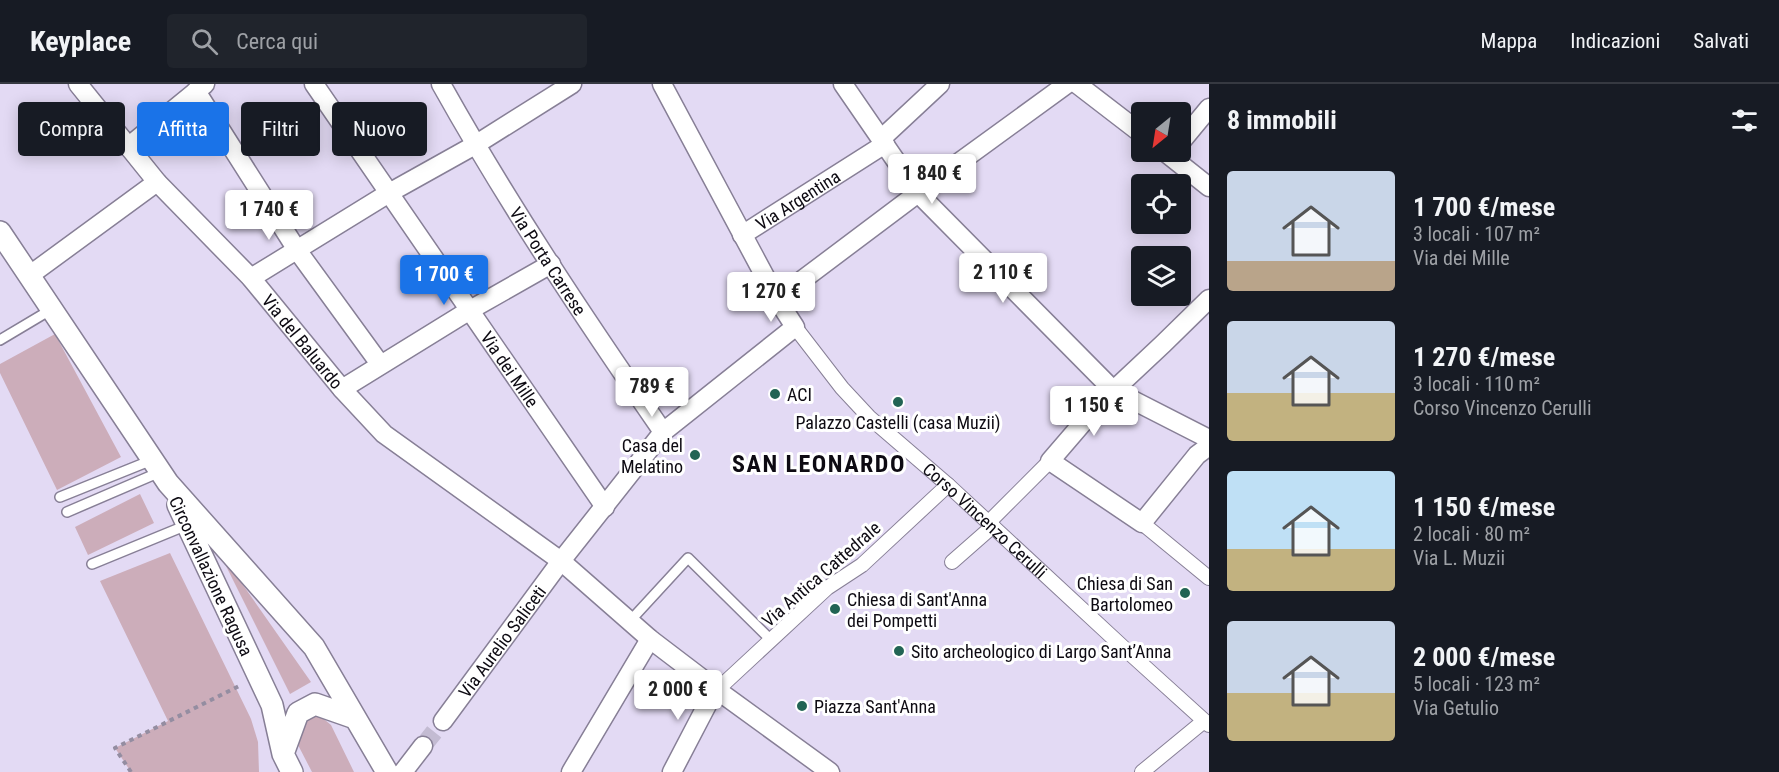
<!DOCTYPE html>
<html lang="it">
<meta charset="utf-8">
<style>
body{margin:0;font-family:"Roboto Condensed",sans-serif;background:#20242c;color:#f1f3f6;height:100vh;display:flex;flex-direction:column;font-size:22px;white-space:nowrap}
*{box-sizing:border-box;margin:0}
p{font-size:20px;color:#9ea1a6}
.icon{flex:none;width:33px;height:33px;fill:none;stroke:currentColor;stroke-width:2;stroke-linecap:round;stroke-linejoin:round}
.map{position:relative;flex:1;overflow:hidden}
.details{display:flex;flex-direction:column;background:#171b24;width:570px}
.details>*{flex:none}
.top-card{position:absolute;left:18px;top:18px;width:570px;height:54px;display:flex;gap:12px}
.needle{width:39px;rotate:210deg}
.buttons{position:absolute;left:1131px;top:18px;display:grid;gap:12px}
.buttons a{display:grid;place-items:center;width:60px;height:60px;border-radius:6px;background:#171b24;box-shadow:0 3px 15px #0003;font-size:30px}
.price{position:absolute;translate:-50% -51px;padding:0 14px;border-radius:6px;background:#fff;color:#222;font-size:20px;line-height:39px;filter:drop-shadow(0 2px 3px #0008)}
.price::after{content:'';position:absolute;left:50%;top:36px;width:18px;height:14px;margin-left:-9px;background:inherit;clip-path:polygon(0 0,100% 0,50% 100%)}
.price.on{background:#1a73e8;color:#fff}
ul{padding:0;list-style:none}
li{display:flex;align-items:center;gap:18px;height:150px;padding:0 18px}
li span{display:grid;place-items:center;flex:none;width:168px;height:120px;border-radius:6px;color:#555}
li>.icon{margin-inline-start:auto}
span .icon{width:72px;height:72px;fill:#fffc;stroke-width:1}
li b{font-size:26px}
h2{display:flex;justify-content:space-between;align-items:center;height:72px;padding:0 18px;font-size:26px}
.pill{padding:0 21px;border-radius:6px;background:#171b24;box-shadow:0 3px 15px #0003;font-size:21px;line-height:54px}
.pill.on{background:#1a73e8;color:#fff}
header{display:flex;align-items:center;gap:36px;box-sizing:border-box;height:84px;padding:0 30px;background:#171b24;border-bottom:2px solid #363941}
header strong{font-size:28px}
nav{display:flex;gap:33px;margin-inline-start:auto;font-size:21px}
.search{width:420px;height:54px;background:#20242c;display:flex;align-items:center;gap:15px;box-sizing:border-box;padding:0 21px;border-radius:6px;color:#9ea1a6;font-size:22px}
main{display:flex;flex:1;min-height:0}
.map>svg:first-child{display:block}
.green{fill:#ccadba}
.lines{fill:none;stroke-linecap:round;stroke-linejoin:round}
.minor-tunnel{stroke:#c3bbd2;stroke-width:18;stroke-dasharray:18 9;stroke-linecap:butt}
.service-casing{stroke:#877f96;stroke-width:12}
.pedestrian-casing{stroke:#877f96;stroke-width:16}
.minor-casing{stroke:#877f96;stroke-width:21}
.tertiary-casing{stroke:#877f96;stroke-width:24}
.path{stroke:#948da1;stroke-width:4;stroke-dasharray:4.5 4.5;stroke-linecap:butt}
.service{stroke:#fff;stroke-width:9}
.pedestrian{stroke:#fff;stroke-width:14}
.minor{stroke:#fff;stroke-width:18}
.tertiary{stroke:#fff;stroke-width:21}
.poi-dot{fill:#226454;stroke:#fff;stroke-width:2}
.labels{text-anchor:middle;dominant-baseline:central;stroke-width:6;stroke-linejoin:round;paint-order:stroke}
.street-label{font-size:18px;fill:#0d0a12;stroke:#fff}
.poi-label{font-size:18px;fill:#0d0a12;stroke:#fff;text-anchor:start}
.district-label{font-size:24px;font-weight:bold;letter-spacing:1.5px;fill:#0d0a12;stroke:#fff}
</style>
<header>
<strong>Keyplace</strong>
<div class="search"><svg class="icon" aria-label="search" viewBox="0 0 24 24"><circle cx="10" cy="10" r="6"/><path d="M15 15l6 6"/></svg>Cerca qui</div>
<nav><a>Mappa</a><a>Indicazioni</a><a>Salvati</a></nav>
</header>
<main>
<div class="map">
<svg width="1209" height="688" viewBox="0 0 1209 688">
<rect width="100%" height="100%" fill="#e3daf4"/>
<path class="green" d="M 55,250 L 121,373 L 57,406 L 0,289 L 0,280 Z
M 140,410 L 154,439 L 88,471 L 75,443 Z
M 217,464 L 311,598 L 290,610 Z
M 170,469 L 251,635 L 258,658 L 259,688 L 131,688 L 115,664 L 168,637 L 100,497 Z
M 319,631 L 331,641 L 354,688 L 312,688 L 298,661 L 298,645 L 306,633 Z"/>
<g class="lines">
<path class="minor-tunnel" d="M 423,662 L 443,637"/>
<g class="service-casing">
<path id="service" d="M 0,256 L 52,225
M 60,413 L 152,376
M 67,428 L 160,388
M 92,480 L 187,441
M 630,537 L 688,474 L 771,556"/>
</g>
<g class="pedestrian-casing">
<g id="pedestrian">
<path id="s1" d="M 795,243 L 842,304 L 869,333 L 948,401 L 1125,565 L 1209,641"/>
<path d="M 989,438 L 1050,377"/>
<path d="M 1142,439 L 1209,494"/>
<path d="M 952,478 L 993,442"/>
<path d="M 717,606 L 827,504 L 862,481 L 948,401"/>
<path d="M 1142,688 L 1204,637"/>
</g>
</g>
<g class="minor-casing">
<g id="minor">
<path id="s2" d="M 78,0 L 157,98 L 251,194 L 342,305 L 384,350 L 561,477 L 650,555 L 717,606 L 830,688"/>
<path id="s3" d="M 314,0 L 605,423"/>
<path id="s4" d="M 441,0 C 508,120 585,235 663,348"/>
<path d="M 843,0 L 918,109 L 1113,306 L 1209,355"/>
<path d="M 1077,0 L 1142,50"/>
<path d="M 196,7 L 297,166 L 380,280"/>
<path d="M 881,55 L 940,0"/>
<path d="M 1180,59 L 1209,24"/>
<path d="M 128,63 L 205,0"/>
<path d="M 1165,68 L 1209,103"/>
<path id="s5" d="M 742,151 L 885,60"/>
<path d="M 30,191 L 157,98"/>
<path d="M 251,194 L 389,109 L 475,61 L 572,0"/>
<path d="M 777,215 L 946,88 L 1067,0"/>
<path d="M 1209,215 L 1163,260 L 1099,320 L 1050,377 L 1142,439 L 1197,371 L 1209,362"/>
<path d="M 342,305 L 470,226 L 551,180"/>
<path id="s6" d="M 443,637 L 561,477 L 663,348 L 795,243 L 777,215 L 662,0"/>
<path d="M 403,688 L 423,662"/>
<path d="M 571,688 L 650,555"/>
<path d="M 672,688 L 708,619 L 717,606"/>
</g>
</g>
<g class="tertiary-casing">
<path id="tertiary" d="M 0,148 L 168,399 L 314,563 L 387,688
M 178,421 L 272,621 L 283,670 L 292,688
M 283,670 L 298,629 L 315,620 L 355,634"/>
</g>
<path class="path" d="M 131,688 L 115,664 L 241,601"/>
<use href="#service" class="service"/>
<use href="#pedestrian" class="pedestrian"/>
<use href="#minor" class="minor"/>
<use href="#tertiary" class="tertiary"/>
</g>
<g class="poi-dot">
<circle cx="775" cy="310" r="6"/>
<circle cx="898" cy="318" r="6"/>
<circle cx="695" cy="371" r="6"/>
<circle cx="1185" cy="509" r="6"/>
<circle cx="835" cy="525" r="6"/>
<circle cx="899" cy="567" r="6"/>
<circle cx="802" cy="622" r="6"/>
</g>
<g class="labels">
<g class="street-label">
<text stroke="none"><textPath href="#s5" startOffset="66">Via Argentina</textPath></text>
<text stroke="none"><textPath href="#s4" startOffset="207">Via Porta Carrese</textPath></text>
<text stroke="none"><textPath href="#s2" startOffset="342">Via del Baluardo</textPath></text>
<text stroke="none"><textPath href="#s3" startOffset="346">Via dei Mille</textPath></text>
<text stroke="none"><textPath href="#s1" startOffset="272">Corso Vincenzo Cerulli</textPath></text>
<text transform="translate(821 490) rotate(-41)">Via Antica Cattedrale</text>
<text transform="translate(211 492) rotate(65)">Circonvallazione Ragusa</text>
<text stroke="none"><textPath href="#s6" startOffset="99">Via Aurelio Saliceti</textPath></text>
</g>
<g class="poi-label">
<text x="787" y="310">ACI</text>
<text x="898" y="338" text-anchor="middle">Palazzo Castelli (casa Muzii)</text>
<text x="683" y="361" text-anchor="end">Casa del<tspan x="683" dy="21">Melatino</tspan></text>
<text x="1173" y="499" text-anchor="end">Chiesa di San<tspan x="1173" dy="21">Bartolomeo</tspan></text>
<text x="847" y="515">Chiesa di Sant'Anna<tspan x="847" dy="21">dei Pompetti</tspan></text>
<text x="911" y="567">Sito archeologico di Largo Sant’Anna</text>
<text x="814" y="622">Piazza Sant'Anna</text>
</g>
<g class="district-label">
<text x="819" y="380">SAN LEONARDO</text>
</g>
</g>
</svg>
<div class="buttons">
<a><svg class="needle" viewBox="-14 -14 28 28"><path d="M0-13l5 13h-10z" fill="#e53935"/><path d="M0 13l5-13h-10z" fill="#9ea1a6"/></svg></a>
<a><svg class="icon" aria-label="locate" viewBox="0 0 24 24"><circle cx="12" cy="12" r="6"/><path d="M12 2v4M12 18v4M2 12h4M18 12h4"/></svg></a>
<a><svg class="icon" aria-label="layers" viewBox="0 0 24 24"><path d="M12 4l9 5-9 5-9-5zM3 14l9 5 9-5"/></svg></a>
</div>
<b class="price" style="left:932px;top:121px">1 840 €</b>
<b class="price" style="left:269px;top:157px">1 740 €</b>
<b class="price" style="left:1003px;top:220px">2 110 €</b>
<b class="price on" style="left:444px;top:222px">1 700 €</b>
<b class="price" style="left:771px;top:239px">1 270 €</b>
<b class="price" style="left:652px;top:334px">789 €</b>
<b class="price" style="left:1094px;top:353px">1 150 €</b>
<b class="price" style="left:678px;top:637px">2 000 €</b>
<div class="top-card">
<a class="pill">Compra</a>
<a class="pill on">Affitta</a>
<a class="pill">Filtri</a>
<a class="pill">Nuovo</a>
</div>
</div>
<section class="details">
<h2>8 immobili<svg class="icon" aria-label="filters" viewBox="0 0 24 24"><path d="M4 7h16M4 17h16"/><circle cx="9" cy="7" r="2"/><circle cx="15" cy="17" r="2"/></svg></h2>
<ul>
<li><span style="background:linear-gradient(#c9d6e8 75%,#b9a48a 0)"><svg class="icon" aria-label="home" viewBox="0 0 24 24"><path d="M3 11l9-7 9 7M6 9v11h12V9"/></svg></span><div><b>1 700 €/mese</b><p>3 locali · 107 m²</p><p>Via dei Mille</p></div></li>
<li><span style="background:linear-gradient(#c9d6e8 60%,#c2b280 0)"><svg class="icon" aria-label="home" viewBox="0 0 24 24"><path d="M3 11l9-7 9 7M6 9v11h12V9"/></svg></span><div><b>1 270 €/mese</b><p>3 locali · 110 m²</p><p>Corso Vincenzo Cerulli</p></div></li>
<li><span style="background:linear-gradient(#bfe0f5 65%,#c2b280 0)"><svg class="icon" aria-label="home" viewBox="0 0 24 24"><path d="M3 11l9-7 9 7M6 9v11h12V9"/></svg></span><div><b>1 150 €/mese</b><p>2 locali · 80 m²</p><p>Via L. Muzii</p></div></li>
<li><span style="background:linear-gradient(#c9d6e8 60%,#c2b280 0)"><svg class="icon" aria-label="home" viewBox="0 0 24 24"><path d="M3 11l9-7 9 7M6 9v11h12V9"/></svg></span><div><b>2 000 €/mese</b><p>5 locali · 123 m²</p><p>Via Getulio</p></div></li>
</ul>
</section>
</main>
